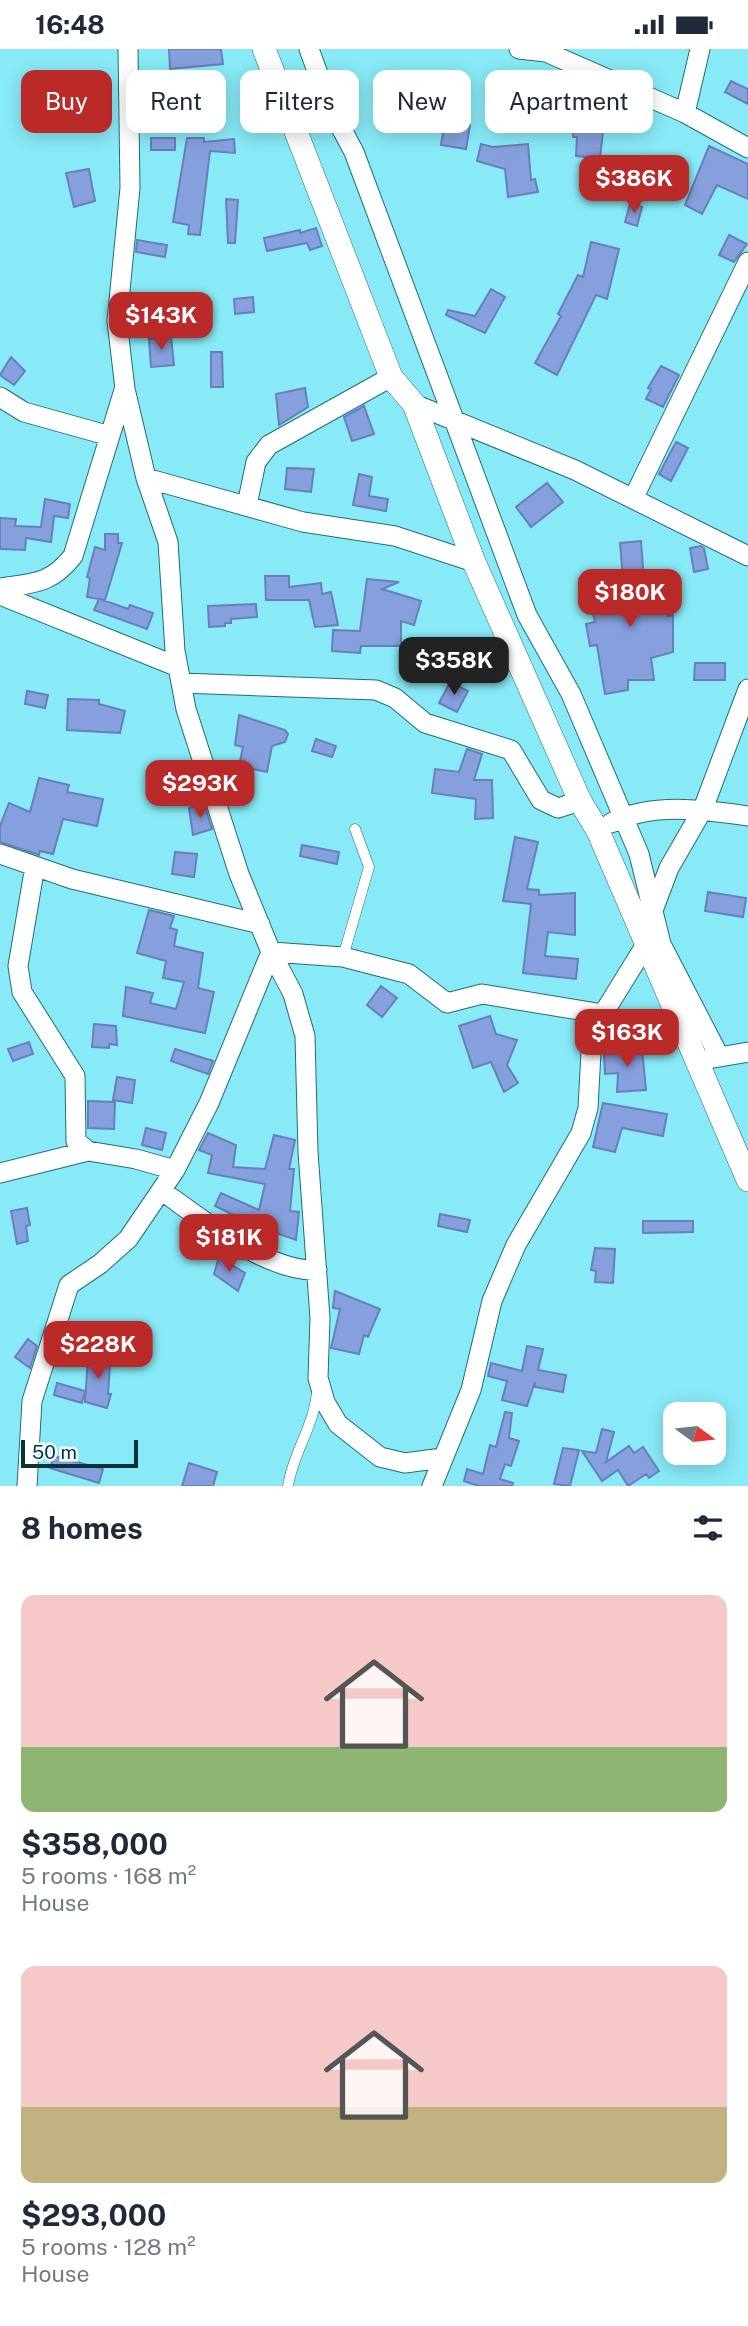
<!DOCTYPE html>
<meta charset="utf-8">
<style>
body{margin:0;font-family:"Public Sans",sans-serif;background:#f6f6f7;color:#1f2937;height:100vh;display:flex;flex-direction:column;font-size:26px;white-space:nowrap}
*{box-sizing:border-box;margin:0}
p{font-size:23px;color:#747a83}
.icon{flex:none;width:38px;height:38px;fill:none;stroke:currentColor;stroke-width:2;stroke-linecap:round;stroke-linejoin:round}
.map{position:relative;height:1437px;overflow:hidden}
.side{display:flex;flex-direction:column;background:#fff;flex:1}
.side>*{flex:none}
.banner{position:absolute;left:21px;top:21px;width:707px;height:63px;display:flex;gap:14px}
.needle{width:46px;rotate:105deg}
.buttons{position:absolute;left:663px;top:1353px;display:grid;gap:14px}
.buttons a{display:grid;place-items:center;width:63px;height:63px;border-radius:14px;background:#fff;box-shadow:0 4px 18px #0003;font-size:35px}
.scale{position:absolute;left:21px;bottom:18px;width:117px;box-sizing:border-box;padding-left:7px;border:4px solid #07343a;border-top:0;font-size:19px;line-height:24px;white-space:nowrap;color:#07343a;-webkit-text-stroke:5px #f2fbfc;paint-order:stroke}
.price{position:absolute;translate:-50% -60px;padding:0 16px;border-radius:14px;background:#b92a29;color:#fff;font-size:23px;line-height:46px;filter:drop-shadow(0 2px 4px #0008)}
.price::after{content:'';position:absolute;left:50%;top:42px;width:21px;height:16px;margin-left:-10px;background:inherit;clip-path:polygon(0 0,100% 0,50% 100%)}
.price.on{background:#222;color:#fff}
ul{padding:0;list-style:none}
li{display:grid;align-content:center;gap:14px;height:371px;padding:0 21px}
li span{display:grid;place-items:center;height:217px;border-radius:14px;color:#555}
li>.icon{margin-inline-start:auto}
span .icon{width:126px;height:126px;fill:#fffc;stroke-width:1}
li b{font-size:30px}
h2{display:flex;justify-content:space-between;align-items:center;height:84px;padding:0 21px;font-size:30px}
.chip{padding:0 24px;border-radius:14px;background:#fff;box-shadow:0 4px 18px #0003;font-size:24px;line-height:63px}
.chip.on{background:#b92a29;color:#fff}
.status{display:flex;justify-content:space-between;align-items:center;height:49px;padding:0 35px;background:#fff;direction:ltr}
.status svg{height:19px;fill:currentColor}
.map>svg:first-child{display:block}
.building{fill:#86a0dd;stroke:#677fba;stroke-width:2}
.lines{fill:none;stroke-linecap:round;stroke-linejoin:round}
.service-casing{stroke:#1f6f78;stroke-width:11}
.minor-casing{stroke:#1f6f78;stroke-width:21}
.tertiary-casing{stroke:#1f6f78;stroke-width:24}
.service{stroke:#fff;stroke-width:10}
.minor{stroke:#fff;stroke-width:19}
.tertiary{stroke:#fff;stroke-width:23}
</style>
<div class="status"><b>16:48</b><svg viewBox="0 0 49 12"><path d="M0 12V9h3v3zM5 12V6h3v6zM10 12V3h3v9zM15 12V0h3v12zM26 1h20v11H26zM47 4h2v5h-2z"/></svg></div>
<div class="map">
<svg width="748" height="1437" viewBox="0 0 748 1437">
<rect width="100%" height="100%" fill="#88eaf7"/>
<path class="building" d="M 169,0 L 221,0 L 223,15 L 170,20 Z
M 731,32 L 748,40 L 748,55 L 725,43 Z
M 529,55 L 566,59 L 565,71 L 604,74 L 600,109 L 576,107 L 577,88 L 573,88 L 573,83 L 526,78 Z
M 445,72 L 470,76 L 466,100 L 441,96 Z
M 151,89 L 175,89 L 175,101 L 151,101 Z
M 187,89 L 204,89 L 204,93 L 234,90 L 235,104 L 210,102 L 200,186 L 188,185 L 189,176 L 173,173 Z
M 481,95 L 493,98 L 528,95 L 531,131 L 535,130 L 538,143 L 508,148 L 505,120 L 477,112 Z
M 709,97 L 748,115 L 748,150 L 717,136 L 702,165 L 685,156 Z
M 89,120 L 95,152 L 74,158 L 66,124 Z
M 226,150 L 238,151 L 235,194 L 228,194 Z
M 630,155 L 642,158 L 637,177 L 625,173 Z
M 316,179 L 322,197 L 310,201 L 307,194 L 267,202 L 264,189 L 300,181 L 300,184 Z
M 729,186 L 747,195 L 734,213 L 719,206 Z
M 137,191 L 167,196 L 165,208 L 136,203 Z
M 591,193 L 619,200 L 607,250 L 596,246 L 557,326 L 535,314 L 561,267 L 558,265 L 578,226 L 583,228 Z
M 491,240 L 505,248 L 485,284 L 446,266 L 448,261 L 475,267 Z
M 253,248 L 254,263 L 235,265 L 234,250 Z
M 171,288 L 174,316 L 151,318 L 149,290 Z
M 211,303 L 222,303 L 223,338 L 211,338 Z
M 11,308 L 25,322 L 14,336 L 0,326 Z
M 661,317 L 679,326 L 663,358 L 646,350 L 651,340 L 648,339 Z
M 305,339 L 308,358 L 279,376 L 276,345 Z
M 364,357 L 374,385 L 352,392 L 344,368 Z
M 676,393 L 688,399 L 671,432 L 659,425 Z
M 287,419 L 314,420 L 311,443 L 285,440 Z
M 359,425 L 372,428 L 369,447 L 388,450 L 386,462 L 353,456 Z
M 547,434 L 563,453 L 531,478 L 516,458 Z
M 45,450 L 70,455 L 68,469 L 54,467 L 51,493 L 26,489 L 25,501 L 0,500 L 0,469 L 16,470 L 15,477 L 41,478 Z
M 105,485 L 118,485 L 118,494 L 122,494 L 105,551 L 100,550 L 128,560 L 130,556 L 153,564 L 147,580 L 94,561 L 99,550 L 87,548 L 90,529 L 87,528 L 95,498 L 105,501 Z
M 641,492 L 644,532 L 638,533 L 643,560 L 667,558 L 668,567 L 673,566 L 673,603 L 651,609 L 654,631 L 628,631 L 628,641 L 605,645 L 597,596 L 590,597 L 586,575 L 595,573 L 592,560 L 620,555 L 618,542 L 624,541 L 620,494 Z
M 701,497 L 704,499 L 708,520 L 694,523 L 690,499 Z
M 265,527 L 289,527 L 289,538 L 321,534 L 322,545 L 331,543 L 338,576 L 315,578 L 309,551 L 266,551 Z
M 367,530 L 399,533 L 382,540 L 421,552 L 414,576 L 401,572 L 401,597 L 361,597 L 360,604 L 332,602 L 333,581 L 360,582 Z
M 256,555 L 257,568 L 231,570 L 231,574 L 225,574 L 225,577 L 209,578 L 208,557 Z
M 695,614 L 725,614 L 725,631 L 694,631 Z
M 450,633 L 468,642 L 457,663 L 439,654 Z
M 27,642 L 48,646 L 45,659 L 25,655 Z
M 68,650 L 99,651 L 99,655 L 125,662 L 120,684 L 67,681 Z
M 239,666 L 285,681 L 288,685 L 285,693 L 272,697 L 267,723 L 239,717 L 243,698 L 235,696 Z
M 316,690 L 336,697 L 332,708 L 312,702 Z
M 467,700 L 482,705 L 474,731 L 492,731 L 493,769 L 475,770 L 476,750 L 432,744 L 435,720 L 459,723 Z
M 39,729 L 69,736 L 67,743 L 103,750 L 97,777 L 63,770 L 53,805 L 40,802 L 39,806 L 0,793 L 0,777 L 9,754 L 30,763 Z
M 204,755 L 212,780 L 193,786 L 189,759 Z
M 515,788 L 538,793 L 527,840 L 539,841 L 539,846 L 575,844 L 575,886 L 548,883 L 545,907 L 578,910 L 576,930 L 523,924 L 531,855 L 503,852 Z
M 302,796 L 339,803 L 337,815 L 300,807 Z
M 175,803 L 197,805 L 194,828 L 172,825 Z
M 708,843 L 746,849 L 743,868 L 705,862 Z
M 149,861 L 174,867 L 170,879 L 177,881 L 174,897 L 203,904 L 198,939 L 214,943 L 205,984 L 123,967 L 126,938 L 153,944 L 150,954 L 176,960 L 184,933 L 163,929 L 166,912 L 137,904 Z
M 381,937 L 397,949 L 382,968 L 367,956 Z
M 490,967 L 496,985 L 517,991 L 507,1016 L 518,1034 L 504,1043 L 491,1013 L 473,1019 L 459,977 Z
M 94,975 L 116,977 L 117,996 L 109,995 L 109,999 L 92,998 Z
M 29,993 L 33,1005 L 13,1012 L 8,1000 Z
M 642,999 L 646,1041 L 617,1043 L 618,1024 L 605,1025 L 604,1005 Z
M 175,1000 L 213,1012 L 208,1025 L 171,1012 Z
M 117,1028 L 135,1031 L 132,1054 L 113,1051 Z
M 88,1052 L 115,1053 L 114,1080 L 88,1079 Z
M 603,1054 L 667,1065 L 663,1087 L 622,1079 L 615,1103 L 593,1098 Z
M 146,1079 L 166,1084 L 162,1101 L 142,1096 Z
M 208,1084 L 236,1096 L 233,1118 L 265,1120 L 274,1086 L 295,1091 L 289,1120 L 294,1120 L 290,1162 L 299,1163 L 296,1191 L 242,1172 L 242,1170 L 215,1157 L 221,1144 L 259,1161 L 265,1135 L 208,1124 L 212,1106 L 199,1101 Z
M 27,1159 L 30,1176 L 26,1177 L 28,1192 L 17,1195 L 11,1162 Z
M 440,1165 L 470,1171 L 467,1183 L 438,1177 Z
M 643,1172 L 693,1172 L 693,1183 L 643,1184 Z
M 595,1199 L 615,1200 L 613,1234 L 595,1233 L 596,1222 L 591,1221 Z
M 219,1208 L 245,1224 L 238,1242 L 214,1225 Z
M 335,1242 L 380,1260 L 368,1288 L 364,1286 L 359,1305 L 331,1299 L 340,1260 L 333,1259 Z
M 28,1290 L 37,1297 L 30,1319 L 15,1308 Z
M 527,1297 L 543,1300 L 538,1321 L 566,1326 L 563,1343 L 535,1338 L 535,1333 L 527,1357 L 502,1351 L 507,1332 L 488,1327 L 491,1314 L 522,1322 Z
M 94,1304 L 107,1305 L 106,1316 L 110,1316 L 108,1345 L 111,1345 L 107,1359 L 85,1353 L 88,1309 L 94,1310 Z
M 57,1334 L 85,1342 L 82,1354 L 54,1346 Z
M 505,1363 L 512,1364 L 509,1389 L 519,1392 L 511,1417 L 505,1415 L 500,1430 L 513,1434 L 512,1437 L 479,1437 L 464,1432 L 467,1420 L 483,1425 L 490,1396 L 496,1398 Z
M 602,1380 L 614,1383 L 606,1413 L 629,1397 L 634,1404 L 643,1398 L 659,1422 L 649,1429 L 646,1425 L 628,1437 L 618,1421 L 602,1432 L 582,1402 L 596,1404 Z
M 563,1399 L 579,1401 L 570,1437 L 554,1435 Z
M 54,1407 L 103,1420 L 99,1434 L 50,1419 Z
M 189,1414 L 217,1423 L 213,1437 L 182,1437 Z"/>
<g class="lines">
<g class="service-casing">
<path id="service" d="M 343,908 L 369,818 L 355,780
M 288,1437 C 293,1404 314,1377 317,1343"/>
</g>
<g class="minor-casing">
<path id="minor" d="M 128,0 L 130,139 L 117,272 L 125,340 L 146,429 L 168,493 L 175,602 L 186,660 L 239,825 L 271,903 L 293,945 L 305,987 L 308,1103 L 320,1269 L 318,1329 L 325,1353 L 338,1375 L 380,1408 L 405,1414 L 442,1409
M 309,0 L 331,60 L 354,103 L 527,566 L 571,645 L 639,805 L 661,895 L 719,1007
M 519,0 L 546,3 L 685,64 L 748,99
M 685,64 L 700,0
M 0,348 L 24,363 L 110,387
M 414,355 L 575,421 L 748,507
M 146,429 L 303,473 L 395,487 L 474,513
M 633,450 L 748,213
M 247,456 L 256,413 L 269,396 L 391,328
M 0,539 C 34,534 51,535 73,507 L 124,341
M 0,546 L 178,618
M 181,634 L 376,641 L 395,649 L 425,674 L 511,701 L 541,751 L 558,759 L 580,752
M 611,774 C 652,753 705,761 748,767
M 0,805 L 72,830 L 260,875
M 35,817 L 18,917 L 22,943 L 75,1027 L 76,1092 L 88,1102
M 708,1010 L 748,1003
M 0,1124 L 88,1102 L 136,1110 L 175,1121 L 209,1054 L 271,903 L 343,908 L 409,925 L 447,954 L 482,945 L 603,965
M 162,1142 C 202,1170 266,1223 317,1221
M 27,1437 L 32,1352 L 69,1236 L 100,1215 L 128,1190 L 175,1121
M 432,1437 L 471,1341 L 492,1252 L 516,1196 L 581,1084 L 588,1059 L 591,1003 L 603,965 L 645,897 L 652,864 L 669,819 L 703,760 L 748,640"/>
</g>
<g class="tertiary-casing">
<path id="tertiary" d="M 264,0 L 391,328 L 414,355 L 474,513 L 580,752 L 598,782 L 748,1131"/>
</g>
<use href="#service" class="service"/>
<use href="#minor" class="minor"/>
<use href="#tertiary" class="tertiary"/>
</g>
</svg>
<div class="buttons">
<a><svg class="needle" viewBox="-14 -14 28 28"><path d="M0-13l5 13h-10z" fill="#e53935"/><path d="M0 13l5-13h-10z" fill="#747a83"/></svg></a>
</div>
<div class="scale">50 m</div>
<b class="price" style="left:634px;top:166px">$386K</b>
<b class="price" style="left:161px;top:303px">$143K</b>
<b class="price" style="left:630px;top:580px">$180K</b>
<b class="price on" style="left:454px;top:648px">$358K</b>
<b class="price" style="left:200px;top:771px">$293K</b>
<b class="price" style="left:627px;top:1020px">$163K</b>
<b class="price" style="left:229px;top:1225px">$181K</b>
<b class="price" style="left:98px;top:1332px">$228K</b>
<div class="banner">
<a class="chip on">Buy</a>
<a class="chip">Rent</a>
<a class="chip">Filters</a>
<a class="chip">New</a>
<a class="chip">Apartment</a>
</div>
</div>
<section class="side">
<h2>8 homes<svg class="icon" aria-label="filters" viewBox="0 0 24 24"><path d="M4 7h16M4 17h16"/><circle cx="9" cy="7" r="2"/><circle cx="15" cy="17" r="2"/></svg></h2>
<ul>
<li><span style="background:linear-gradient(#f6c9c9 70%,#8fb573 0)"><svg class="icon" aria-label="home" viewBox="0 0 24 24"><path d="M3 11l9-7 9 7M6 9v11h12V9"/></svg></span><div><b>$358,000</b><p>5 rooms · 168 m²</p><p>House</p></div></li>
<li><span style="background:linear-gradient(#f6c9c9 65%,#c2b280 0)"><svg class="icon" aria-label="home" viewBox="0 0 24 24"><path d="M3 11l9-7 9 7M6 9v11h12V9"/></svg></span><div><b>$293,000</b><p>5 rooms · 128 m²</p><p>House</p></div></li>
</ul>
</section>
